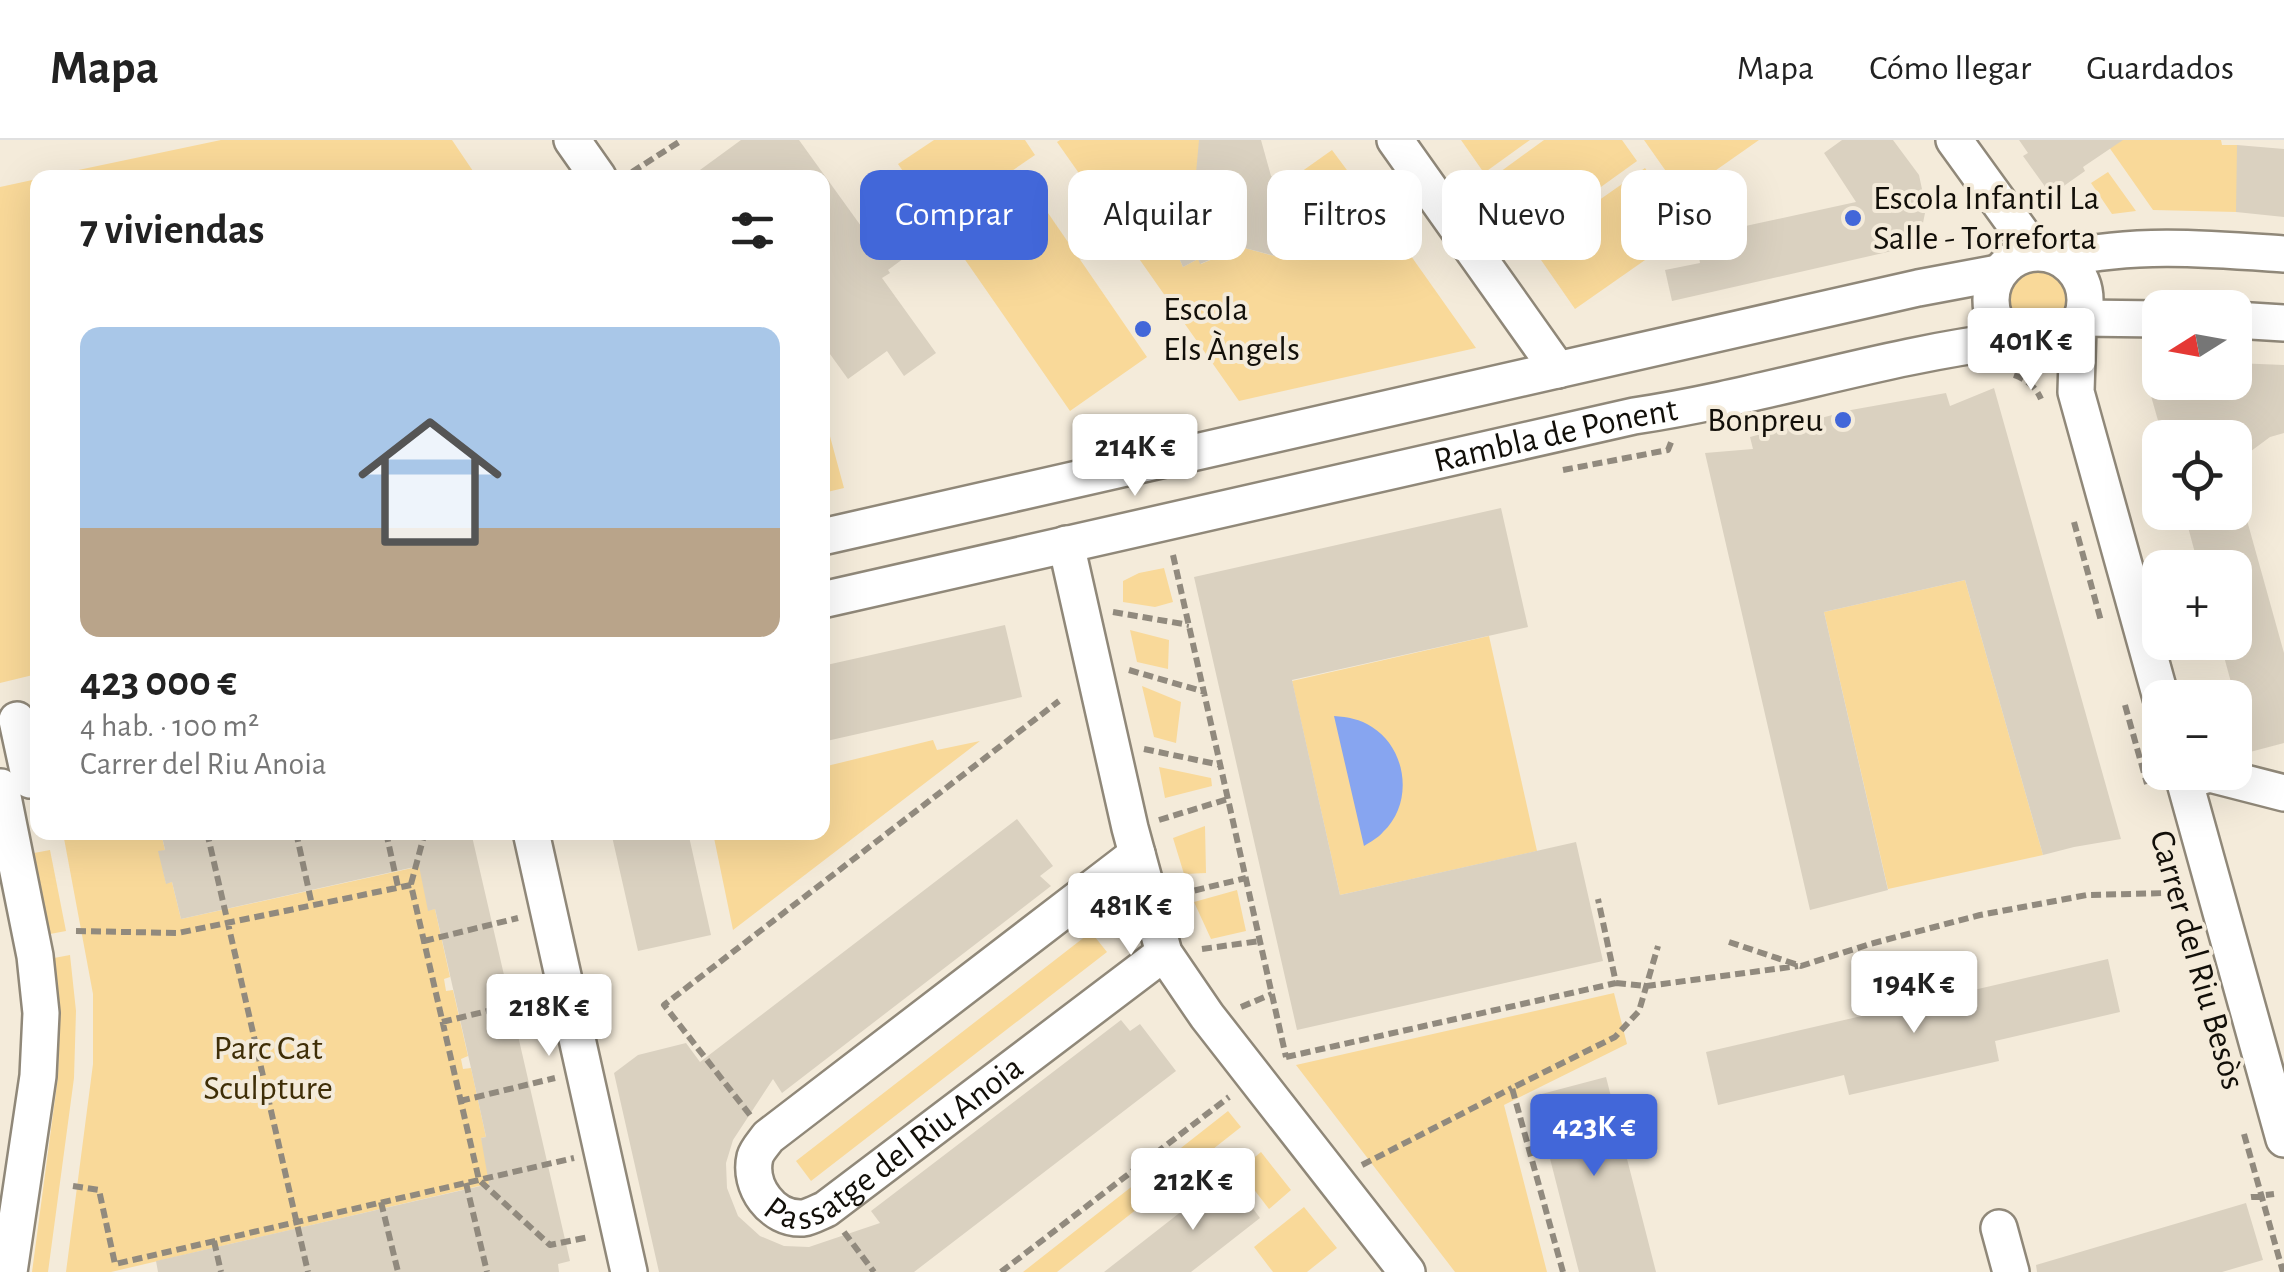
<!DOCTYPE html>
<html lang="es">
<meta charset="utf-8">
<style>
body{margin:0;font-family:"Alegreya Sans",sans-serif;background:#f6f6f6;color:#222;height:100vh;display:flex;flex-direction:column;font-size:38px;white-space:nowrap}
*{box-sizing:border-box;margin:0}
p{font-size:32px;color:#767676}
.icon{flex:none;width:55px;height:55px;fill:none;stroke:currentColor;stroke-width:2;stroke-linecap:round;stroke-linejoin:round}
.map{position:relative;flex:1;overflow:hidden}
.sheet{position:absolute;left:30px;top:30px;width:800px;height:670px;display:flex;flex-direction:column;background:#fff;border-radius:20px;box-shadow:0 10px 40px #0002}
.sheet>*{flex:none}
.banner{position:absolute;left:860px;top:30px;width:950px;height:90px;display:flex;gap:20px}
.needle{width:65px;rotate:259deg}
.fabs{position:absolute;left:2142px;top:150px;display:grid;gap:20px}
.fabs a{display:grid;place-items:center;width:110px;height:110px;border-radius:20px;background:#fff;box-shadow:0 10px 40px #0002;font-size:50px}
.price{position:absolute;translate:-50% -85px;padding:0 22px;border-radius:10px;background:#fff;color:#222;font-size:32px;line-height:65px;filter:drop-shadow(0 2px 5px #0008)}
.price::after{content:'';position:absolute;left:50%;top:60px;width:30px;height:22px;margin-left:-15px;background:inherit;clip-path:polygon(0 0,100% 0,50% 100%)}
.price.on{background:#4267d9;color:#fff}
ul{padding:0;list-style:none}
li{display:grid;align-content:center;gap:20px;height:530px;padding:0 50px}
li span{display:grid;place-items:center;height:310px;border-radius:20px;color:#555}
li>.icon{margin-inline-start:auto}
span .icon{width:180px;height:180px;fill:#fffc;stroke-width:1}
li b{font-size:42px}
h2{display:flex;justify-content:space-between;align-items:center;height:120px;padding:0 50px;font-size:42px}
.chip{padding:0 35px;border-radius:20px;background:#fff;box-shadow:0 10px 40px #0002;font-size:35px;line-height:90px}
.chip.on{background:#4267d9;color:#fff}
header{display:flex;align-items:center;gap:60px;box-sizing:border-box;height:140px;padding:0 50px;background:#fff;border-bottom:2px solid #e0e0e0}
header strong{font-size:48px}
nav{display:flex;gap:55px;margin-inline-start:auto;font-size:35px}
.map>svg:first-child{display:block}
.green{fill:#f9d999}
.water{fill:#87a5f0}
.building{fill:#dad1c0}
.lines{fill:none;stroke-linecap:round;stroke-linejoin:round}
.minor-casing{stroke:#908879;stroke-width:40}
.path{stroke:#918a7e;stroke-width:6;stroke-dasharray:10 5;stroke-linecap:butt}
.minor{stroke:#fff;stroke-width:35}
.poi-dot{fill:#4267d9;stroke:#f4ebda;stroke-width:4}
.labels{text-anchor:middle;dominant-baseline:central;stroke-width:8;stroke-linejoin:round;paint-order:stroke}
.poi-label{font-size:35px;fill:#120f09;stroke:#f4ebda;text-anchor:start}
.street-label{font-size:35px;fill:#120f09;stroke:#f4ebda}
.park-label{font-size:35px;fill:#3f2e07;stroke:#f4ebda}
</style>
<header>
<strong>Mapa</strong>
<nav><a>Mapa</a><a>Cómo llegar</a><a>Guardados</a></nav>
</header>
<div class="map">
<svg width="2284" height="1132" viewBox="0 0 2284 1132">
<rect width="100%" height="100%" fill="#f4ebda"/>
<path class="green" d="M 221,0 L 452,0 L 477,37 L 45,37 Z
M 934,0 L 1025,0 L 1035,15 L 938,82 L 898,24 Z
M 1060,0 L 1204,0 L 1195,44 L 1166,72 L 1168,77 L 1157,90 L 1173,104 L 1183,127 L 1198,119 L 1201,124 L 1241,107 L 1278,117 L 1281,111 L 1299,116 L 1305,94 L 1318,75 L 1304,64 L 1305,60 L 1284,44 L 1332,10 L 1411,116 L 1476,208 L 1239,261 L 1057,2 Z
M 1461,0 L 1530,0 L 1484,33 Z
M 1544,0 L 1622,0 L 1637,21 L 1530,98 L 1489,40 Z
M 1644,0 L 1759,0 L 1682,54 Z
M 2104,0 L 2221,0 L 2222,5 L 2237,5 L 2237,72 L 2153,70 Z
M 1645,28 L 1688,90 L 1575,169 L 1532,107 Z
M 2108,32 L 2136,71 L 2112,74 L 2091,43 Z
M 37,39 L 37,534 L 0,543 L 0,47 Z
M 1037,57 L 1147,217 L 1070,271 L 959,111 Z
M2002 159a32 32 0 1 1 64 0a32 32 0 1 1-64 0Z
M 828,289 L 844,348 L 823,353 L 823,290 Z
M 1164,428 L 1173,462 L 1155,467 L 1123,462 L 1123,441 L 1139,433 Z
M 1965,440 L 2043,715 L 1888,749 L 1824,472 Z
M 1130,490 L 1169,500 L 1168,529 L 1137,522 Z
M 1489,496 L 1537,711 L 1340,755 L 1292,541 Z
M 1142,546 L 1181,562 L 1176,603 L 1154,597 Z
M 933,600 L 937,610 L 980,601 L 733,790 L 713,693 L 822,692 L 823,627 Z
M 1159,627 L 1211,638 L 1212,646 L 1165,658 Z
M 1205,686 L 1206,733 L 1184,734 L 1173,698 Z
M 63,693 L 161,693 L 165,710 L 159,712 L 166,743 L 172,742 L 181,779 L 426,725 L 428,770 L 435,769 L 450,837 L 444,839 L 446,851 L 453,850 L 468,916 L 461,919 L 463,929 L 471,928 L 486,997 L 481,998 L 496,1042 L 111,1132 L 66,1132 L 93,924 L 93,854 Z
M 50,710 L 66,791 L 50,794 L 34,713 Z
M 1237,750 L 1246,791 L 1211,799 L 1194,762 Z
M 1091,792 L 1107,812 L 811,1041 L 796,1021 Z
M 70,815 L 76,871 L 74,938 L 48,1132 L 32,1132 L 58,937 L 60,872 L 54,818 Z
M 1614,853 L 1627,904 L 1504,965 L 1547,1132 L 1455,1132 L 1296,925 Z
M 1228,971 L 1241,987 L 1057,1132 L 1023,1132 Z
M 1261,1012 L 1291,1050 L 1269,1069 L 1239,1030 Z
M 1304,1067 L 1337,1108 L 1307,1132 L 1273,1132 L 1254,1107 Z"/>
<path class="water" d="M 1334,576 C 1348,577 1360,579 1372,587 C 1407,609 1414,663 1383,692 C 1378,698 1370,702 1364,706 Z"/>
<path class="building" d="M 741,0 L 799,0 L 861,86 L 894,63 L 923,104 L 888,130 L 890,133 L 882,138 L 936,213 L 904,236 L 887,211 L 848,239 L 822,203 L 822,38 L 689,38 Z
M 1199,0 L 1261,0 L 1271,36 L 1306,60 L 1304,64 L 1319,74 L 1305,94 L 1299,116 L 1281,111 L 1279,117 L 1241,107 L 1200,124 L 1198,119 L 1183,127 L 1173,104 L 1157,90 L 1168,77 L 1165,72 L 1195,44 Z
M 1842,0 L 1893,0 L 1919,35 L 1926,68 L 1922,88 L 1914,100 L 1908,105 L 1892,111 L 1672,161 L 1665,130 L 1700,123 L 1698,111 L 1707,108 L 1704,95 L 1856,62 L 1824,13 Z
M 2019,0 L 2123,0 L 2083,27 L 2085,31 L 2051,55 L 2023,16 L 2028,13 Z
M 2237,5 L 2284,9 L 2284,77 L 2236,72 Z
M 2235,223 L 2284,225 L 2284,293 L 2270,297 L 2235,323 L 2235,298 L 2163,298 L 2147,242 L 2235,242 Z
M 1994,248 L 2121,699 L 2074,707 L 2043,715 L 1965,440 L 1824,472 L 1888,750 L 1810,770 L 1705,313 L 1753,309 L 1750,297 L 1851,270 L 1946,253 L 1950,266 Z
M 2243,366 L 2284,513 L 2284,603 L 2250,612 L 2220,502 L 2235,502 L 2235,428 L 2199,428 L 2184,372 L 2235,372 L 2235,367 Z
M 1501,368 L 1528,487 L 1292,540 L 1340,755 L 1576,702 L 1603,821 L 1297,890 L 1194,437 Z
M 1005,485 L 1022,557 L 822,602 L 822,526 Z
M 1017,679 L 1053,726 L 1040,736 L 1051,746 L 782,953 L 773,939 L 733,1000 L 726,1023 L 727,1048 L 738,1076 L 760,1096 L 784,1106 L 809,1107 L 880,1083 L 871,1071 L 1121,880 L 1130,891 L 1140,884 L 1176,931 L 914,1132 L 659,1132 L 614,933 L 638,915 L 686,903 L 700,922 Z
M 161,692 L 471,692 L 570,1121 L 558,1124 L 559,1132 L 158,1132 L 156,1121 L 489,1044 L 481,998 L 486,997 L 471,928 L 435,769 L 428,771 L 419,726 L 181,779 L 172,742 L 166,744 L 158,711 L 165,710 Z
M 611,692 L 688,692 L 711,795 L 638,811 Z
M 2108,819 L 2120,872 L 1995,901 L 1999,921 L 1849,955 L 1844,935 L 1718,965 L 1706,912 Z
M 1606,937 L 1656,1132 L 1579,1132 L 1534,956 Z
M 1228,1035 L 1260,1078 L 1191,1132 L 1104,1132 Z
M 2246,1063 L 2263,1120 L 2222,1132 L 2037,1132 L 2036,1125 Z"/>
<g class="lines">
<g class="minor-casing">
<g id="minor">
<path d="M 572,0 L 598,37"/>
<path d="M 1395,0 L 1558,230"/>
<path d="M 1954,0 L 2035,112"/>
<circle cx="2038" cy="160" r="47"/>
<path d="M 2064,119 C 2135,102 2212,109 2284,114"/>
<path d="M 2081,178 L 2160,179"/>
<path d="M 2235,180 L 2284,183"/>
<path d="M 2078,186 L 2076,252 L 2161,558"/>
<path d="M 822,397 L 1918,148 L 1998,133"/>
<path d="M 1066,404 L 1130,688 L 1164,813 L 1207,876 L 1407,1132"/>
<path id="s1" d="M 822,460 L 1634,276 C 1761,257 1884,215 2011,200"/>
<path d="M 17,580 L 30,640"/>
<path d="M 2182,632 L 2284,999"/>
<path d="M 2185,641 L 2210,634 L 2284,653"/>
<path d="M 1,647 L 35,816 L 41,873 L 38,936 L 9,1132"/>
<path d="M 531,692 L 629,1132"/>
<path id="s2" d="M 1137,714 L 768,997 C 764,1003 757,1010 755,1017 C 748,1046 772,1080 803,1078 C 810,1077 819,1072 826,1069 L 1164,813"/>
<path d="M 1999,1088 L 2011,1132"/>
</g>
</g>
<path class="path" d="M 632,32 L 682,0
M 2014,235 C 2026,239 2036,247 2041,259
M 1563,330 L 1668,310 L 1672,300
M 2074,382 L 2101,481
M 1173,415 L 1286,917
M 1113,472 L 1189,485
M 1129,530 L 1205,552
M 2125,565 L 2147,644
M 1144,609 L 1221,625
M 1159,680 L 1228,659
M 207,692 L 308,1132
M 296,692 L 312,765
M 386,692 L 398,747
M 411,744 L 425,692
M 1180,754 L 1246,738
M 76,791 L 178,793 L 411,745 L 479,1040 L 550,1105 L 589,1097
M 424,801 L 518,778
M 1729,802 L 1801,826 L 1870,804 L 1980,775 L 2087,755 L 2166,753 L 2182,750
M 1202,809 L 1260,801
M 1616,843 L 1647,846 L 1798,826
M 1241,867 L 1272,854
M 442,882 L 537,859
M 1286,917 L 1616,843 L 1598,759
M 460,961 L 555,938
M 750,975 L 664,865 L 1059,561
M 2244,994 L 2283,1132
M 1362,1025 L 1512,948
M 466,1043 L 487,1132
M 73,1046 L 99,1050 L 115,1124 L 574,1018
M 2251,1057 L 2274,1054
M 381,1062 L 398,1132
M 844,1092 L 874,1132
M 214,1101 L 221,1132
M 1001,1132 L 1229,957
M 1563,1132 L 1512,948 L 1615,897 L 1639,871 L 1658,806"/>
<use href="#minor" class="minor"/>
</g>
<g class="poi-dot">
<circle cx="1853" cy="78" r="10"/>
<circle cx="1143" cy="189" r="10"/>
<circle cx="1843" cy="280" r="10"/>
</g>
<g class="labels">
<g class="poi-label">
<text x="1873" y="58">Escola Infantil La<tspan x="1873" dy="40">Salle - Torreforta</tspan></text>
<text x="1163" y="169">Escola<tspan x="1163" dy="40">Els Àngels</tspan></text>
<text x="1823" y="280" text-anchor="end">Bonpreu</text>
</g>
<g class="street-label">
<text stroke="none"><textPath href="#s1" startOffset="752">Rambla de Ponent</textPath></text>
<text transform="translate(2197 820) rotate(74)">Carrer del Riu Besòs</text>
<text stroke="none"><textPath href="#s2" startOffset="692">Passatge del Riu Anoia</textPath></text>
</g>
<g class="park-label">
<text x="268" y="908">Parc Cat<tspan x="268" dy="40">Sculpture</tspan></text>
</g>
</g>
</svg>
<div class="fabs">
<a><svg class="needle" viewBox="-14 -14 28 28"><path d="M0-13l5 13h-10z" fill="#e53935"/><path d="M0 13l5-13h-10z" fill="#767676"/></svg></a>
<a><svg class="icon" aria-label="locate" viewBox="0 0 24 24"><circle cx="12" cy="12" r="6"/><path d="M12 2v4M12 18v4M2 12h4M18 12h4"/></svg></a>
<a>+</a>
<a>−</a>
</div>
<b class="price" style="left:2031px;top:253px">401K €</b>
<b class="price" style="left:1135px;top:359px">214K €</b>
<b class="price" style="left:1131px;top:818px">481K €</b>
<b class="price" style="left:1914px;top:896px">194K €</b>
<b class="price" style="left:549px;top:919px">218K €</b>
<b class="price on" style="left:1594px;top:1039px">423K €</b>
<b class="price" style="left:1193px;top:1093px">212K €</b>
<div class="banner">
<a class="chip on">Comprar</a>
<a class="chip">Alquilar</a>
<a class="chip">Filtros</a>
<a class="chip">Nuevo</a>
<a class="chip">Piso</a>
</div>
<section class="sheet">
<h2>7 viviendas<svg class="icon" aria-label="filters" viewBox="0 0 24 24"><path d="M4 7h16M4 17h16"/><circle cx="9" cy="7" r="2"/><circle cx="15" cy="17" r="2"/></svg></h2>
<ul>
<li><span style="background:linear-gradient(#a9c7e8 65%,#b9a48a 0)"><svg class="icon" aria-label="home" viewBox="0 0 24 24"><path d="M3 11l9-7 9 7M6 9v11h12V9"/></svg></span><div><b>423 000 €</b><p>4 hab. · 100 m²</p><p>Carrer del Riu Anoia</p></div></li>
</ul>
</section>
</div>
